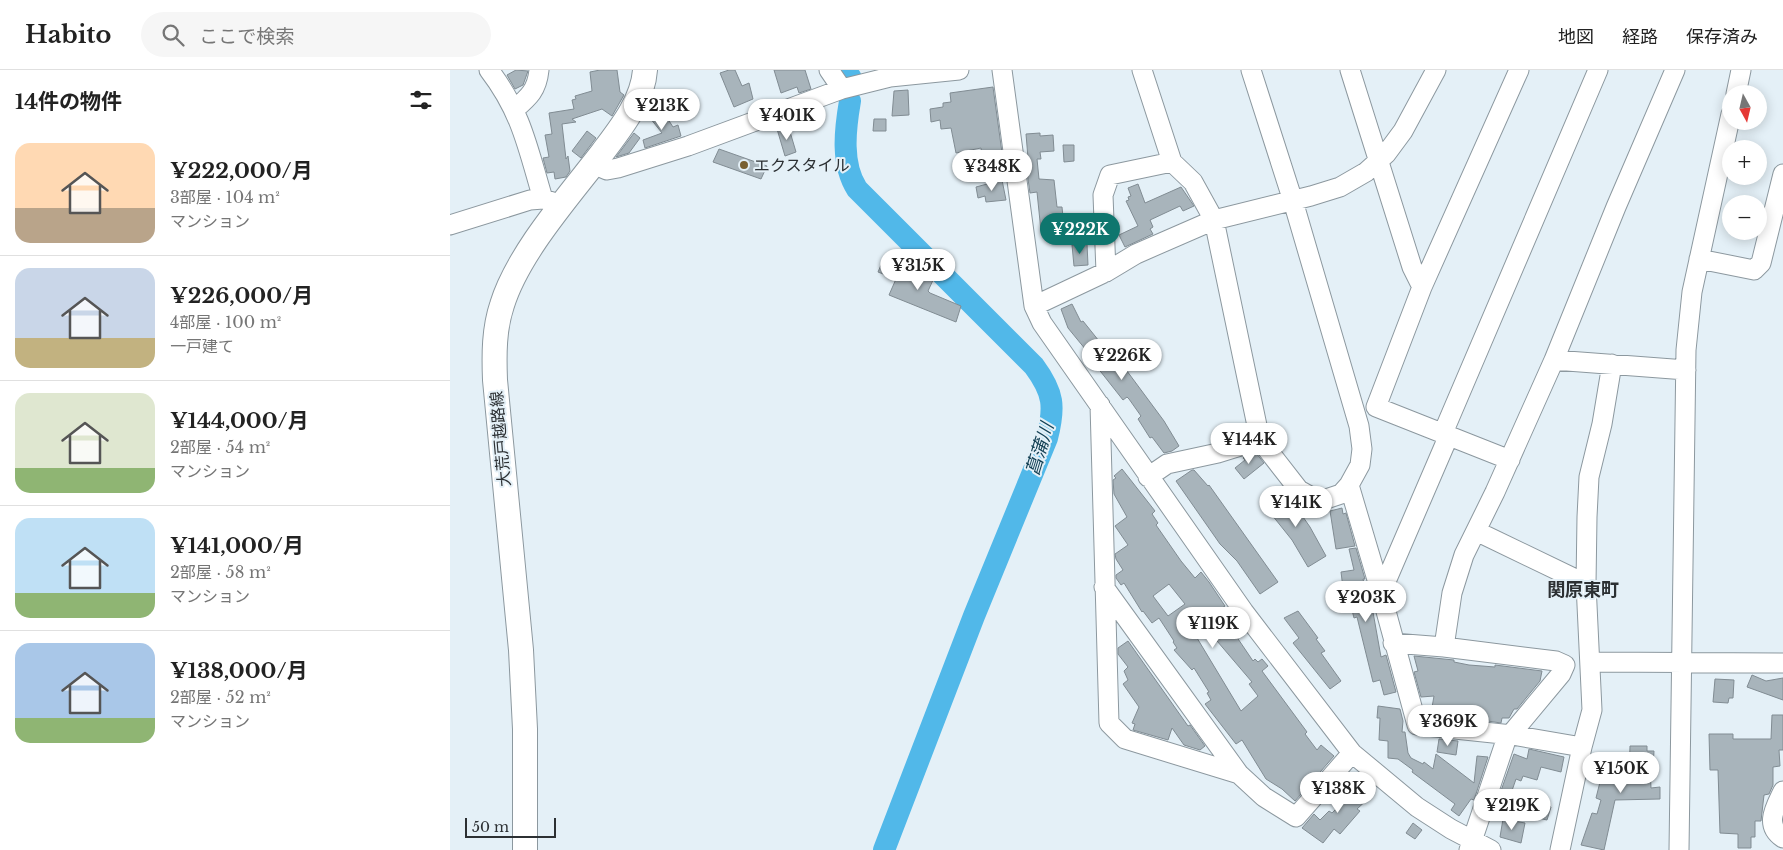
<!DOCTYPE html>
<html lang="ja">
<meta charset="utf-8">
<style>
body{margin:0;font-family:"Libre Baskerville","Noto Sans JP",serif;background:#f6f6f6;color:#222;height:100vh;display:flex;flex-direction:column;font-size:19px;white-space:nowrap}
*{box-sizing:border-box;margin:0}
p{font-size:16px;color:#767676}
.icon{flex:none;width:28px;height:28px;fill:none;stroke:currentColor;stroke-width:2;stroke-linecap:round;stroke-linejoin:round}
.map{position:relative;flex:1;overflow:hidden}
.drawer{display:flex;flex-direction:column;background:#fff;width:450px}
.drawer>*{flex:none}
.needle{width:32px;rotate:172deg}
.controls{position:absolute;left:1272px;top:15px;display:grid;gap:10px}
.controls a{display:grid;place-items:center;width:45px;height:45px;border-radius:50%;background:#fff;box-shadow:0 2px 12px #0003;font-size:25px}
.scale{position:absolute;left:15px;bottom:12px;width:91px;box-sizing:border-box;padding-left:5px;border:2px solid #2c3033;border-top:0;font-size:14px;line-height:18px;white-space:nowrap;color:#2c3033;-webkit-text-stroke:4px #e4f0f7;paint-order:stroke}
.price{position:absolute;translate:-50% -42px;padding:0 11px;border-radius:18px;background:#fff;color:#222;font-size:16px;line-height:32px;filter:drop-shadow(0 1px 2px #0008)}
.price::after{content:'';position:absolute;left:50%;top:30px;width:15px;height:11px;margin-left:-8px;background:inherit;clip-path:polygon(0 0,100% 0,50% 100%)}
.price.on{background:#0f766e;color:#fff}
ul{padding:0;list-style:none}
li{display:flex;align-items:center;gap:15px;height:125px;padding:0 15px}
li+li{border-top:1px solid #e0e0e0}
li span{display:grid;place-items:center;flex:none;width:140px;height:100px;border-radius:15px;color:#555}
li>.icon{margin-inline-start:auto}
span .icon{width:60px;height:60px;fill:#fffc;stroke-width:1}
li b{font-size:21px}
h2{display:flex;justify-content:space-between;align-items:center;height:60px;padding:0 15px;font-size:21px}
header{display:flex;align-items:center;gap:30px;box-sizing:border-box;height:70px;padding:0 25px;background:#fff;border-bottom:1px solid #e0e0e0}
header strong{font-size:24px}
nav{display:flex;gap:28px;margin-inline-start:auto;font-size:18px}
.search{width:350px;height:45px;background:#f6f6f6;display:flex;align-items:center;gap:12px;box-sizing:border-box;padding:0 18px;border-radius:28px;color:#767676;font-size:19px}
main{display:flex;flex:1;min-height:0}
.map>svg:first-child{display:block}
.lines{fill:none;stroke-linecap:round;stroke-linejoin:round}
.river{stroke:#51b8e9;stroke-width:22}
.building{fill:#a8b4bb;stroke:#818c93;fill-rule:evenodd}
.minor-casing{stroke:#8c989f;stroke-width:21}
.major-casing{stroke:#8c989f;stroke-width:26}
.minor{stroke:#fff;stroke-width:19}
.major{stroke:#fff;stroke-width:24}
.poi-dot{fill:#796031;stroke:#e4f0f7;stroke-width:2}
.labels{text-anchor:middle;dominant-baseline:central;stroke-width:4;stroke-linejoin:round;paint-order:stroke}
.poi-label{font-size:16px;fill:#2c3033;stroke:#e4f0f7;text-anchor:start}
.street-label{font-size:16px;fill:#2c3033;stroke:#e4f0f7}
.water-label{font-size:18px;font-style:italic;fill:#123f53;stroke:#e4f0f7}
.neighbourhood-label{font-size:18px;font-weight:bold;fill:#2c3033;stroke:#e4f0f7}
</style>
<header>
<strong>Habito</strong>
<div class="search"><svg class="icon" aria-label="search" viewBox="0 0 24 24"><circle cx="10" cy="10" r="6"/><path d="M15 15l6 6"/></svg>ここで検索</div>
<nav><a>地図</a><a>経路</a><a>保存済み</a></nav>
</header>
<main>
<section class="drawer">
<h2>14件の物件<svg class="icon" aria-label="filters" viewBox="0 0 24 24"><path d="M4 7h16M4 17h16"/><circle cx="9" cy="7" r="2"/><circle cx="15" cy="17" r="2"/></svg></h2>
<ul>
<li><span style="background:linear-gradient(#ffd9b3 65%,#b9a48a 0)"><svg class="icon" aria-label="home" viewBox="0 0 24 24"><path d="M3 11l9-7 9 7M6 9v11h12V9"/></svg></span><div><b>¥222,000/月</b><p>3部屋 · 104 m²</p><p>マンション</p></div></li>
<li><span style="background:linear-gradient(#c9d6e8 70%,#c2b280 0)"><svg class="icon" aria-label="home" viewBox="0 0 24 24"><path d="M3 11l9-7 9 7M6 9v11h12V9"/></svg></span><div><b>¥226,000/月</b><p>4部屋 · 100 m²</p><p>一戸建て</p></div></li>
<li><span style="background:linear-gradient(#dfe7d0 75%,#8fb573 0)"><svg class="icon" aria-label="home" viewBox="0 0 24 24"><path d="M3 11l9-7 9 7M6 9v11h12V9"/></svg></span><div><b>¥144,000/月</b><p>2部屋 · 54 m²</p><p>マンション</p></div></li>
<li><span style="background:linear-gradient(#bfe0f5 75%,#8fb573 0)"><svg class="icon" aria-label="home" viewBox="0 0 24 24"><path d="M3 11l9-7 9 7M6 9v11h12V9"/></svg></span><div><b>¥141,000/月</b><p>2部屋 · 58 m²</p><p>マンション</p></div></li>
<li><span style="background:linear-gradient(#a9c7e8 75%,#8fb573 0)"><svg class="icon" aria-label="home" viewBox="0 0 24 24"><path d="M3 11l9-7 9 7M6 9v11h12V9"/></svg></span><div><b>¥138,000/月</b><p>2部屋 · 52 m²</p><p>マンション</p></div></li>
</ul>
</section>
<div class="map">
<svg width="1333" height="780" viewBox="0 0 1333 780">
<rect width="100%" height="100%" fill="#e4f0f7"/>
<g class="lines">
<path class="river" d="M 395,0 L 401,8
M 400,31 C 395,60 391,94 407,119 L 584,296 C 604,323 605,337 597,368 L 524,546 L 434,780"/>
</g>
<path class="building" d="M 66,0 L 78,1 L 73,15 L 65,19 L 57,5 Z
M 150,0 L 167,0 L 170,22 L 174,25 L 162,46 L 152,39 L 122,49 L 126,52 L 112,54 L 116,89 L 118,86 L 120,101 L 116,107 L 105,109 L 104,102 L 97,103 L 93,88 L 99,87 L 95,65 L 102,64 L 99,43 L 124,39 L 122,30 L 126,29 L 125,26 L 142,21 L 140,2 Z
M 279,0 L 285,0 L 292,16 L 299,13 L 303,29 L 284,37 L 270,3 Z
M 324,0 L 355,0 L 361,19 L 349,23 L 347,17 L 331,23 Z
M 543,17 L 553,90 L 533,95 L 531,78 L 506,83 L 501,58 L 491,59 L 490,50 L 481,52 L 480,39 L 493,37 L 493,33 L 501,32 L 500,23 Z
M 458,20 L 459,45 L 442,46 L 444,21 Z
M 212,40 L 223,57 L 228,55 L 231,66 L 195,78 L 193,70 L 212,63 L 200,48 Z
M 424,49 L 436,49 L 436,61 L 423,61 Z
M 338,55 L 346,82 L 335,86 L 327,59 Z
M 137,61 L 146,68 L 131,88 L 122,81 Z
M 184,63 L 190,68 L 179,83 L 166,87 Z
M 590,63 L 590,66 L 603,65 L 604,81 L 590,82 L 591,89 L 587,89 L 589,109 L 604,110 L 607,137 L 612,137 L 613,147 L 624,146 L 625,157 L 591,161 L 587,122 L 580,123 L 575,88 L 578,88 L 576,64 Z
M 613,75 L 624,75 L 624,91 L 614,92 Z
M 269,79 L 317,96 L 311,109 L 263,92 Z
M 552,110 L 556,130 L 536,132 L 535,126 L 528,128 L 526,117 Z
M 688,114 L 695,133 L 731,117 L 744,136 L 733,141 L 730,136 L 700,150 L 703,157 L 700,159 L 703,164 L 675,177 L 669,165 L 688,156 L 676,131 L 679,130 L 678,127 L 681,126 L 678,118 Z
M 637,174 L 638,195 L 624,196 L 622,175 Z
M 434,188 L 460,202 L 463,197 L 484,208 L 478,221 L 480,223 L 511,236 L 506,252 L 439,225 L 446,209 L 428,202 Z
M 622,234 L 631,252 L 633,251 L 653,276 L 657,274 L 714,351 L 729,376 L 722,381 L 714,383 L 702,367 L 700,368 L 688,349 L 691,346 L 679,329 L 677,327 L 673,330 L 647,297 L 651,295 L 639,278 L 636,280 L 618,258 L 611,239 Z
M 806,383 L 814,393 L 794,409 L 785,398 L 795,390 L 793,388 L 795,386 Z
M 672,399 L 705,441 L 702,444 L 708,453 L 706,455 L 731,491 L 745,508 L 751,502 L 759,512 L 775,536 L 766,542 L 780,557 L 803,591 L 805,589 L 808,592 L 812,589 L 818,596 L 812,601 L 857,662 L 855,664 L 867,680 L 871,675 L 884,686 L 845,731 L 832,719 L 816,709 L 792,670 L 786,674 L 755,634 L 761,630 L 757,623 L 759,622 L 744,598 L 742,600 L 724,580 L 727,578 L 723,572 L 724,571 L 709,548 L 702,553 L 693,541 L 692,542 L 674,513 L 671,515 L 666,508 L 666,505 L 673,500 L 666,489 L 665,484 L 678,475 L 665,456 L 677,447 L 664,424 L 663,410 L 666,408 L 664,406 ZM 719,514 L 735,534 L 718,546 L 703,526 ZM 750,551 L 802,612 L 799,614 L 808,626 L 791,641 L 741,558 Z
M 742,400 L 744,400 L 758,416 L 759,415 L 828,512 L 810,524 L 787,491 L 770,474 L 726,411 Z
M 835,421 L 860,457 L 876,486 L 858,497 L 842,470 L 814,435 Z
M 892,438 L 893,444 L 896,443 L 905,476 L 886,479 L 880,441 Z
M 906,478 L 915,509 L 913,509 L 918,532 L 921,531 L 931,587 L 936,585 L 946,622 L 934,625 L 930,610 L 923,612 L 907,547 L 904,548 L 900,532 L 895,534 L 891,502 L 904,500 L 899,479 Z
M 848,541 L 868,568 L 866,569 L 875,581 L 871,583 L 891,611 L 880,619 L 843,573 L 849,568 L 834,548 Z
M 678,571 L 738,656 L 740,655 L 755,676 L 750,680 L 734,675 L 722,658 L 718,670 L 683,660 L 685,654 L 682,653 L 689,637 L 673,614 L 678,610 L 674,601 L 678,597 L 668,584 L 668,578 Z
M 964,586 L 1004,590 L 1004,592 L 1019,595 L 1045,597 L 1045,595 L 1092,601 L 1090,611 L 1067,639 L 1064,639 L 1059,648 L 1052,648 L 1051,653 L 1031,650 L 1025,648 L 1026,646 L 1001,646 L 981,643 L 984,626 L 971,627 L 964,602 L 968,601 Z
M 1302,605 L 1316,611 L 1333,608 L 1333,630 L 1297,617 Z
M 1265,609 L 1284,610 L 1283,628 L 1279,628 L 1278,633 L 1263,632 Z
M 928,636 L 950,639 L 953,651 L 952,662 L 955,662 L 958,683 L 961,688 L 973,694 L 974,692 L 983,699 L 986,684 L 1024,713 L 1027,686 L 1038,687 L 1024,730 L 1021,729 L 1009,746 L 1001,740 L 1005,734 L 962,702 L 963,700 L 948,689 L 938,688 L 938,671 L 929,670 L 930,648 L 927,648 Z
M 1322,645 L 1333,645 L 1333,680 L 1329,680 L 1330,696 L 1323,697 L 1323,715 L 1319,724 L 1314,725 L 1311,751 L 1305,751 L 1305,767 L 1301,767 L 1301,778 L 1288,778 L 1288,764 L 1270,763 L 1268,700 L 1260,700 L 1259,664 L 1283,664 L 1283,669 L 1321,669 Z
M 989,669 L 1008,671 L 1006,685 L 987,682 Z
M 1180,676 L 1197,676 L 1197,681 L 1204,681 L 1203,697 L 1200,697 L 1201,718 L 1210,717 L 1210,729 L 1165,730 L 1154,780 L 1131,775 L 1142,743 L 1147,744 L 1151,730 L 1146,728 L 1153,700 L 1179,707 Z
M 1079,679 L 1114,687 L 1111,702 L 1091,697 L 1087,710 L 1073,706 L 1071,711 L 1066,709 L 1057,735 L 1047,732 L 1064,684 L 1077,689 Z
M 904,709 L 920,727 L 907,739 L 910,741 L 890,764 L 884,759 L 873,773 L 852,758 L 864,744 L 870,750 L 879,741 L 882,743 L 899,726 L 893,719 Z
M 1088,730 L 1099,733 L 1098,736 L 1101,737 L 1097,750 L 1084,747 Z
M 1053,749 L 1075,753 L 1071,773 L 1050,767 Z
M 963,753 L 972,760 L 965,769 L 956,763 Z"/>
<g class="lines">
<g class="minor-casing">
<path id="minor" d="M 39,0 C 72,43 78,79 93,129
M 379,0 L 392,19
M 552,0 L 584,236 L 592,253 L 794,542 L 902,683 L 967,737 L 1001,759 L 1041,780
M 692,0 L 722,92 L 743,112 L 764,150 L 810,370 L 849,420 L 865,429 L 876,429 L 891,424 L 899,415 L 910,395 L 912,379 L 909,356 L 843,131 L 801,0
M 900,0 L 962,197 L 972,217
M 1286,24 L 1291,0
M 65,39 C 79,27 87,20 89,0
M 143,94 L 157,100 L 168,98 L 238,76 L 392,19 L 440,7 L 509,0
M 0,155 L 80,130 L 93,129 L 103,132
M 1249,189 L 1304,200 L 1311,193 L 1333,104
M 656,202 L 653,125 L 660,105 L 722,92
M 584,236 L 656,202 L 686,184 L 764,150 L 861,126 L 890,117 L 916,102 L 936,84 L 953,61 L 986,0
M 1104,290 L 1166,137 L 1225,0
M 650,335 L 659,653 L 675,669 L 789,704
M 993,363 L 1148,0
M 999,365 L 931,523 L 967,655 L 1062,665 L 1132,677
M 1060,390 L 926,337 L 972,217 L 1069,0
M 698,407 L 717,394 L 768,383 L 810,370
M 899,415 L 931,523
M 1026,461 L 1136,514
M 654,517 L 789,704 L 814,727 L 846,747 L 902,683
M 943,573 L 994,577 L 1106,591 L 1115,595 L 1111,604 L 1056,670 L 1019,780
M 994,577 L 1002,523 L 1014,485 L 1045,422 L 1104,290 L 1236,300
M 1141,592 L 1333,593
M 1333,721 C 1325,738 1314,755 1333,768
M 1110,780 L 1132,677 L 1142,640 L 1136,514 L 1137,447 L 1139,407 L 1152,354 L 1162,294
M 1229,780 L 1236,280 L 1242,222 L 1281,44"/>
</g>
<g class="major-casing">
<path id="major" d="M 75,780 L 75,659 L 71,580 L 45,310 C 44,284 44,259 52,235 C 68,183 119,126 152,83 C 170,59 193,31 195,0"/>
</g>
<use href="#minor" class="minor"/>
<use href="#major" class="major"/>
</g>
<circle class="poi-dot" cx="294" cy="95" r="5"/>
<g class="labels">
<g class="poi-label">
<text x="304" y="95">エクスタイル</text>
</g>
<g class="street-label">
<text transform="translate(50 369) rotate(-95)">大荒戸越路線</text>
</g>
<g class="water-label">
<text transform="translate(590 379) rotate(-73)">菖蒲川</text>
</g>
<g class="neighbourhood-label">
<text x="1133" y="520">関原東町</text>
</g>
</g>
</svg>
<div class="controls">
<a><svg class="needle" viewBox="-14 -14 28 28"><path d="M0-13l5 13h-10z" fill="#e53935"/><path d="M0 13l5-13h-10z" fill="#767676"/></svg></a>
<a>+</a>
<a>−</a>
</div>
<div class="scale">50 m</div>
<b class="price" style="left:212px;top:61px">¥213K</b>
<b class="price" style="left:337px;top:71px">¥401K</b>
<b class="price" style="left:542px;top:122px">¥348K</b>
<b class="price on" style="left:630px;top:185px">¥222K</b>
<b class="price" style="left:468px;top:221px">¥315K</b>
<b class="price" style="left:672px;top:311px">¥226K</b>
<b class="price" style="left:799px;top:395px">¥144K</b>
<b class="price" style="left:846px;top:458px">¥141K</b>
<b class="price" style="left:916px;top:553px">¥203K</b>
<b class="price" style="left:763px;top:579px">¥119K</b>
<b class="price" style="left:998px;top:677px">¥369K</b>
<b class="price" style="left:1171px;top:724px">¥150K</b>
<b class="price" style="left:888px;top:744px">¥138K</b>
<b class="price" style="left:1062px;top:761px">¥219K</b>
</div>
</main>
